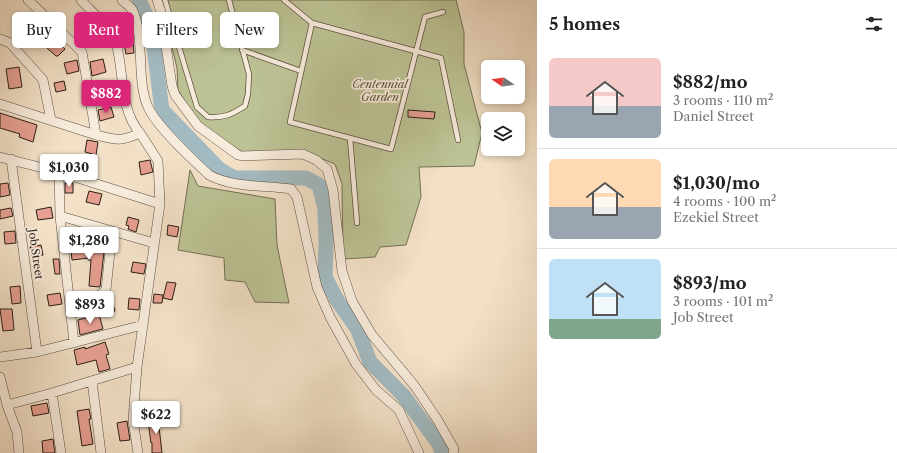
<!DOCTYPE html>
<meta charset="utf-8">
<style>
body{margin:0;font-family:"Libre Caslon Text",serif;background:#f2f2f2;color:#222;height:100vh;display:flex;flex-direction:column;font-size:15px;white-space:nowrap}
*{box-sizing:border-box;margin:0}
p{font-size:13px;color:#767676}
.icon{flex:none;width:22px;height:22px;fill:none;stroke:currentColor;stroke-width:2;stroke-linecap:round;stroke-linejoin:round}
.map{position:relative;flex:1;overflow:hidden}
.drawer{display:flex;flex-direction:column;background:#fff;width:360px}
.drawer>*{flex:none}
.hud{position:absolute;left:12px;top:12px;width:380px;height:36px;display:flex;gap:8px}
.needle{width:26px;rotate:283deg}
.controls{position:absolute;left:481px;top:60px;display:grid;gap:8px}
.controls a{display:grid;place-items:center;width:44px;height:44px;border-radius:6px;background:#fff;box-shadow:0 2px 6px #0003;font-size:20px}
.price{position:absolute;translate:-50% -34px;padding:0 9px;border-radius:4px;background:#fff;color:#222;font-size:13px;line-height:26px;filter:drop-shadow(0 1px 2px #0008)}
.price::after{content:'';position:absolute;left:50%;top:24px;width:12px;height:9px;margin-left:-6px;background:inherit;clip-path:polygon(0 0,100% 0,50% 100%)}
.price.selected{background:#db2777;color:#fff}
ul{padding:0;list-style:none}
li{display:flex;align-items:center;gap:12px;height:100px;padding:0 12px}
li+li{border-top:1px solid #e0e0e0}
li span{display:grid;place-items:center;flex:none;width:112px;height:80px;border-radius:6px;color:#555}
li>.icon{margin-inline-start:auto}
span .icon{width:48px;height:48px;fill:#fffc;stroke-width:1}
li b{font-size:17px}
h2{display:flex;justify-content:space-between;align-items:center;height:48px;padding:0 12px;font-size:17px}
.chip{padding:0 14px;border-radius:6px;background:#fff;box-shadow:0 2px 6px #0003;font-size:14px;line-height:36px}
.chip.selected{background:#db2777;color:#fff}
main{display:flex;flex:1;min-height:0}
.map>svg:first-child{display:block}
.green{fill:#bcc294;stroke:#747056}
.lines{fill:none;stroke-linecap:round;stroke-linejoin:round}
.river{stroke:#a2bac1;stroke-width:15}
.building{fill:#e69f91;stroke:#2b1f17}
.lane-casing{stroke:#5d4f43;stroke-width:6}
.street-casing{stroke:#5d4f43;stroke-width:10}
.lane{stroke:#f7ebdb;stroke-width:4.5}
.street{stroke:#f7ebdb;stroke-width:9}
.labels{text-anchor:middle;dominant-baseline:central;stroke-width:3.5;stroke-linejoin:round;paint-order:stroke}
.park-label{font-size:11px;font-style:italic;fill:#56503c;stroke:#f7ebdb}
.street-label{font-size:11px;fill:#2b1f17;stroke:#f7ebdb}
</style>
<main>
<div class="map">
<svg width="537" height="453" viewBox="0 0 537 453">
<rect width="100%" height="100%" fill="#f2e0c7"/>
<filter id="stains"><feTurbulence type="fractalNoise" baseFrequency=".005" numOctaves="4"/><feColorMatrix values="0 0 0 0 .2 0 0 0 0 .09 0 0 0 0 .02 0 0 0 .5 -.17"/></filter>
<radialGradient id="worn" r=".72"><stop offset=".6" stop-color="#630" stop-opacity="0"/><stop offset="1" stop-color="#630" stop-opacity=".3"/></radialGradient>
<path class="green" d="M 158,0 L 456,0 L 464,32 L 464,64 L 482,133 L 474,166 L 419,167 L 421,197 L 406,245 L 380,247 L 375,257 L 343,259 L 342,184 L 335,164 L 303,151 L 244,153 L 199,124 L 178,90 L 177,68 L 163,11 Z
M 190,170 L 198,186 L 275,199 L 277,245 L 289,303 L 255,302 L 245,282 L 225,280 L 224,258 L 178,250 Z"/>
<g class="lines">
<path class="river" d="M 139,0 L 151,26 L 162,110 L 219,169 L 234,178 L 306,178 L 319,185 L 325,209 L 326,244 L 325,277 L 337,300 L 358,330 L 370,362 L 403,395 L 439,444 L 442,453"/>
</g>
<path class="building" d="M 55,40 L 65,49 L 58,56 L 56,56 L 47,48 Z
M 133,42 L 134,53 L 126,54 L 124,44 Z
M 103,59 L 106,72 L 92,76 L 90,62 Z
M 77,60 L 79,71 L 67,74 L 64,63 Z
M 19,67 L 22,87 L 9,89 L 6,69 Z
M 64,81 L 66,90 L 56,92 L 54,83 Z
M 111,107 L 114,117 L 100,121 L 98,110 Z
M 408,110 L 435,112 L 434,119 L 408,117 Z
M 0,113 L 37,125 L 33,142 L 19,137 L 20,134 L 0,128 Z
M 87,140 L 98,142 L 96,155 L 85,152 Z
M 150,160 L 153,172 L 141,175 L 139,162 Z
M 8,183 L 10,195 L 0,197 L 0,184 Z
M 65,183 L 73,183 L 73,193 L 65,193 Z
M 89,191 L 102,194 L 99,205 L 86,202 Z
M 51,207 L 53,218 L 38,220 L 36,210 Z
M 11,208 L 13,216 L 0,219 L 0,210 Z
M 128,217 L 139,220 L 136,232 L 128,229 L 129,226 L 126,225 Z
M 168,225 L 179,227 L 177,237 L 167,235 Z
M 15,231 L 16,243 L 5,244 L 4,232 Z
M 85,239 L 86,251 L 104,252 L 100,287 L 89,286 L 91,260 L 88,260 L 89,258 L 72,260 L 70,241 Z
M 41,245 L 43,255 L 32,257 L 30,247 Z
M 53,259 L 59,259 L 60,274 L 55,274 Z
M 133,262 L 146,264 L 144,274 L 131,272 Z
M 167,282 L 176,283 L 172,300 L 163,298 Z
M 20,286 L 21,303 L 12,304 L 10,287 Z
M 60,293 L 62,304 L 49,306 L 47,295 Z
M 154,294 L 163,295 L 162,303 L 153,303 Z
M 111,298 L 115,311 L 102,314 L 99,303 Z
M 129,298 L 140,299 L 139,310 L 128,309 Z
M 0,309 L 12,309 L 14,330 L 3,331 Z
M 99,314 L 103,329 L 80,335 L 78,320 Z
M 105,342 L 109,354 L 106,355 L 110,369 L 99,372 L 96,360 L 77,365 L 74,350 L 85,347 L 85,349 Z
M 47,403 L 49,413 L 33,416 L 31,406 Z
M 89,409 L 91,419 L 89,419 L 93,444 L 82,446 L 77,411 Z
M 162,419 L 163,426 L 159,427 L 162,453 L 152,453 L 152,443 L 151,443 L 148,421 Z
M 127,421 L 130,440 L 120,441 L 117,423 Z
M 53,439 L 55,453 L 43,453 L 42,441 Z"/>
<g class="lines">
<g class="lane-casing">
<path id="lane" d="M 165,0 L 197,107 L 208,117 C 224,118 231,115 245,106 L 248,94 L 249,74 L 229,0
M 284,0 L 312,23
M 443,12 L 425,17 L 391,149 L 290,122 L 312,23 L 441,58 L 458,140
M 242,50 L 301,71
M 350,138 L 357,223"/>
</g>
<g class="street-casing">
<path id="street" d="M 28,0 L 82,52 L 96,135
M 81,0 C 88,8 112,31 115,39 C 125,70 118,107 140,133
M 122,0 C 125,3 131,7 133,11 C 145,38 136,81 148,107 C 157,127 193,160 209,175 C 233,188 264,185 291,189 L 297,197 L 317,287 L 330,317 L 356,364 L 376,390 L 399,410 L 419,453
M 157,0 L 161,12 L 172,86 L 175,95 L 198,126 L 238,155 L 242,156 L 303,154 L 316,160 L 327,169 L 333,190 L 342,271 L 352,301 L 372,335 L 414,385 L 437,419 L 454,449 L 453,453
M 0,39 L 10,43 L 43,80 L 51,120
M 0,104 L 96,135 C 117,140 120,142 140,133 L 158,161 L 160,204 L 137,367 L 133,420 L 138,453
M 0,157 L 59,172 L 160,204
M 11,159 L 37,352
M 59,172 L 60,216 L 74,343
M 60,216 L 154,243
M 70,300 L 94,299 L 106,290 L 112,232
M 0,357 L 37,352 L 143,325
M 0,377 L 7,405 L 17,432 L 19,453
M 92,381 L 101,453
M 52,393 L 61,453
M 7,405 L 52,393 L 137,367"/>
</g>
<use href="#lane" class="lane"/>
<use href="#street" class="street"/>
</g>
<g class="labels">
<g class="park-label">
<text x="380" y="84">Centennial<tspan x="380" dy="13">Garden</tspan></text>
</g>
<g class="street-label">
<text transform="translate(36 254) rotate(82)">Job Street</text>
</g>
</g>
<rect width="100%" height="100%" filter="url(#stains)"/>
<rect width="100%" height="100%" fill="url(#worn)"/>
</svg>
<div class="controls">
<a><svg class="needle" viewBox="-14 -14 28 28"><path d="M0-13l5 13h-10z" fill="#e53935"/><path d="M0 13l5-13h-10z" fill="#767676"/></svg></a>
<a><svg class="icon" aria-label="layers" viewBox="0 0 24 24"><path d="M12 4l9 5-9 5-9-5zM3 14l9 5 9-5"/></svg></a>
</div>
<b class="price selected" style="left:106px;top:114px">$882</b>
<b class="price" style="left:69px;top:188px">$1,030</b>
<b class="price" style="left:89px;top:261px">$1,280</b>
<b class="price" style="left:90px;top:325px">$893</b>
<b class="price" style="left:156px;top:435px">$622</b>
<div class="hud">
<a class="chip">Buy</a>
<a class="chip selected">Rent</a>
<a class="chip">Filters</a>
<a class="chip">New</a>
</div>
</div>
<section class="drawer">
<h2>5 homes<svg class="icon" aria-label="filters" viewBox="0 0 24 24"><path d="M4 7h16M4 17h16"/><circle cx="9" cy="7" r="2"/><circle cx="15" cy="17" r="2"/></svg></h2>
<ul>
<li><span style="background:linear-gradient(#f6c9c9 60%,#9aa5b1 0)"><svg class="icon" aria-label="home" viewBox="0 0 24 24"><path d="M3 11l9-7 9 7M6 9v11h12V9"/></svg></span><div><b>$882/mo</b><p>3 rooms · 110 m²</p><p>Daniel Street</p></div></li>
<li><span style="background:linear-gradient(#ffd9b3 60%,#9aa5b1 0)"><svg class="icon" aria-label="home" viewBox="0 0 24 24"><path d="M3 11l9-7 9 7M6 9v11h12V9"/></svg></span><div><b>$1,030/mo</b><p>4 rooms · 100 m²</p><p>Ezekiel Street</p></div></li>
<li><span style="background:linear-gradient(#bfe0f5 75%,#7fa58c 0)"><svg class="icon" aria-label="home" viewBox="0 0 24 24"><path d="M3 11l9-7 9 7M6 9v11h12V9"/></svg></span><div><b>$893/mo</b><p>3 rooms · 101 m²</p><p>Job Street</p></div></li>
</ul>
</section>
</main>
